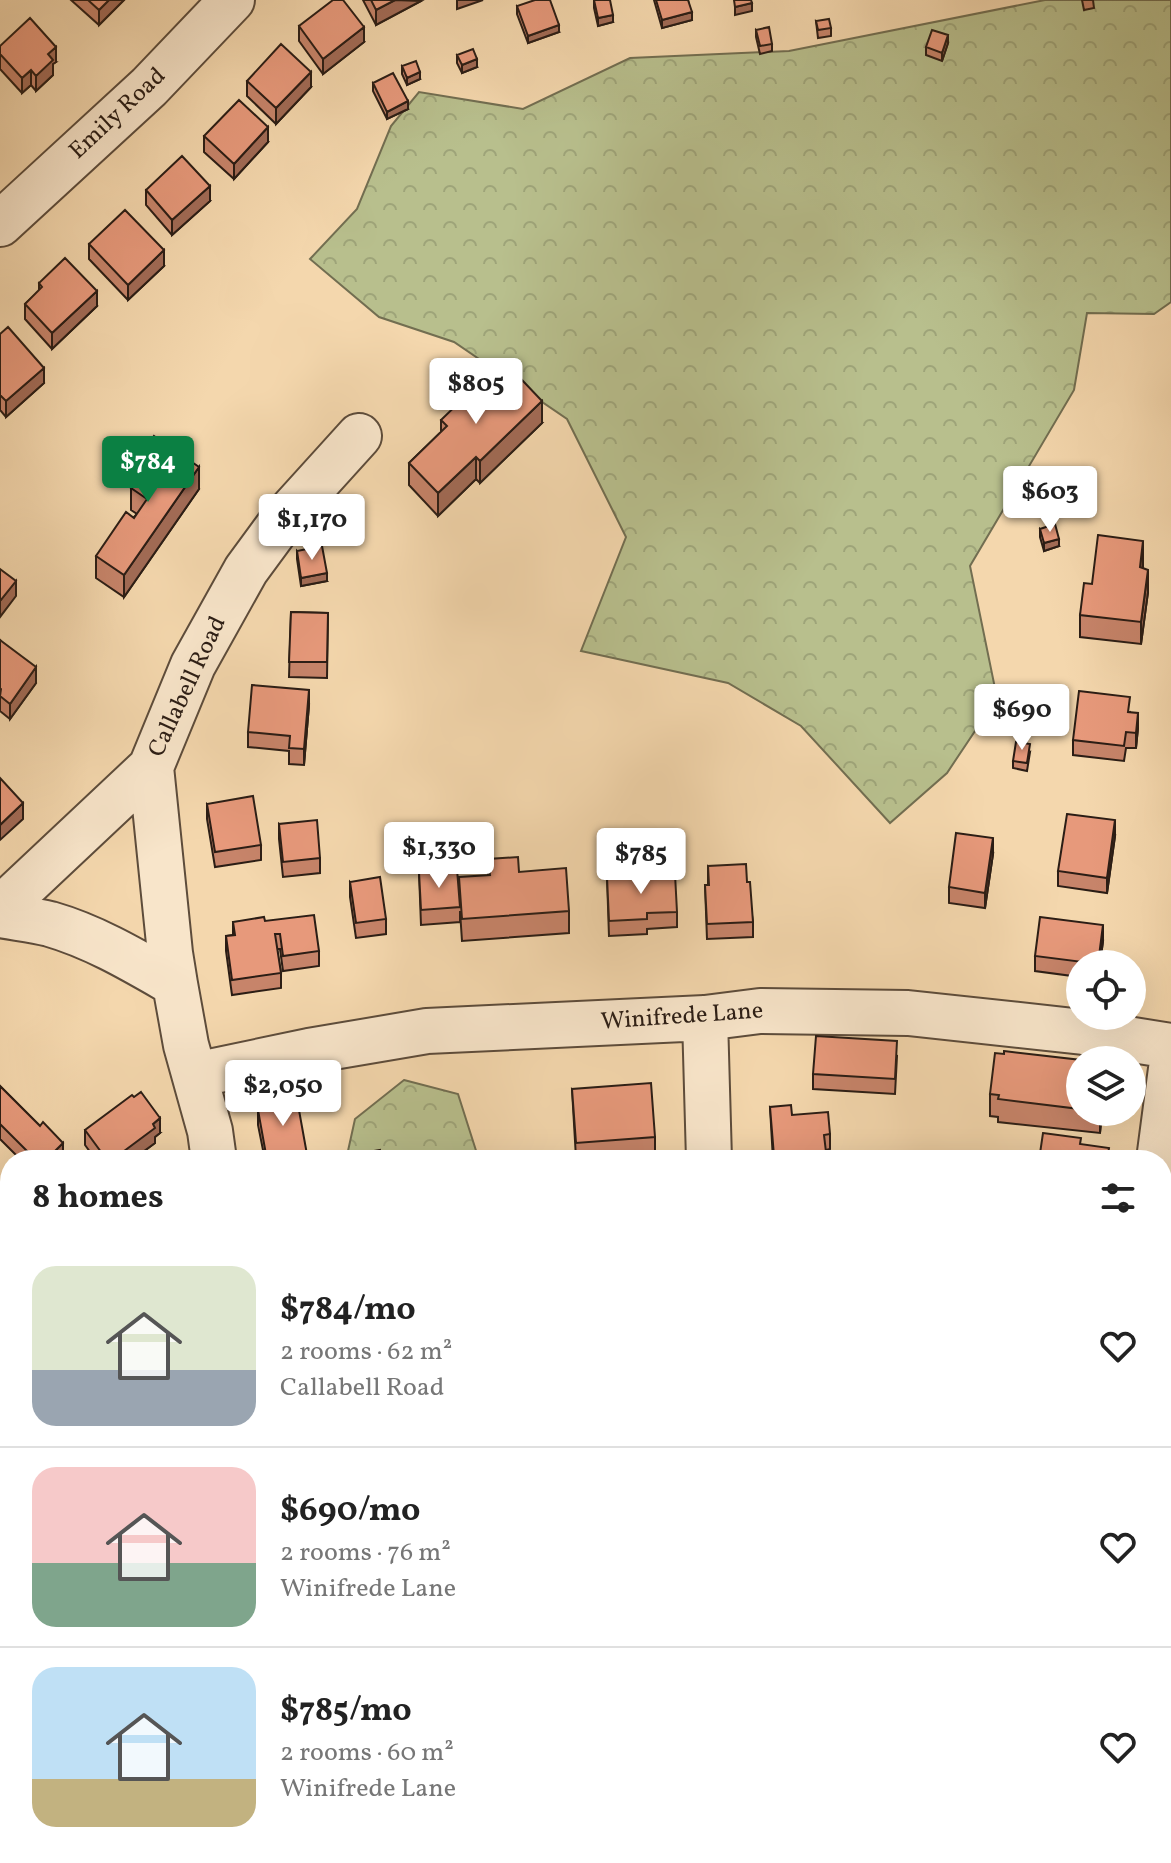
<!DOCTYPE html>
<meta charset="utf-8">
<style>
body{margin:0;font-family:Vollkorn,serif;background:#f2f2f2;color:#222;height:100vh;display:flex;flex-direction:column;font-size:30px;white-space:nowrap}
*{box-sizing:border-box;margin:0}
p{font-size:26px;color:#767676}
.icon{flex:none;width:44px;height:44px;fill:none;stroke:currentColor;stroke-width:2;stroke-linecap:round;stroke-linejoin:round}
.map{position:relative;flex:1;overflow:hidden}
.sheet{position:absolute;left:0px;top:1150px;width:1172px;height:714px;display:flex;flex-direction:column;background:#fff;border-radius:32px 32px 0 0;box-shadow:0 8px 32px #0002}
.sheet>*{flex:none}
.fabs{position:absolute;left:1066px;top:950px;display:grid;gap:16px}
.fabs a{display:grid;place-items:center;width:80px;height:80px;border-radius:50%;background:#fff;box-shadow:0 8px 32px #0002;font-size:40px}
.price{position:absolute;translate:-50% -68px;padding:0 18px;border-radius:8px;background:#fff;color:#222;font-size:26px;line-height:52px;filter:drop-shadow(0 2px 4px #0008)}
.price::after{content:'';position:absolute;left:50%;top:48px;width:24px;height:18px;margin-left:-12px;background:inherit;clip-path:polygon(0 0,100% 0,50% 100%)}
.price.current{background:#0b8043;color:#fff}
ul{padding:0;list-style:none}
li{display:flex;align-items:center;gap:24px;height:200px;padding:0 32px}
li+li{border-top:2px solid #e0e0e0}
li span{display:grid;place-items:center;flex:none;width:224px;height:160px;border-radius:24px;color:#555}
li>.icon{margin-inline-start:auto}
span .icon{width:96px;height:96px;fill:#fffc;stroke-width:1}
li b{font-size:34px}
h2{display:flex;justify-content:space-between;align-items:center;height:96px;padding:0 32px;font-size:34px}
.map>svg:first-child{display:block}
.green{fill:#b8bf8d;stroke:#726e51;stroke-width:2}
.forest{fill:url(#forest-crowns);stroke:#726e51;stroke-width:2}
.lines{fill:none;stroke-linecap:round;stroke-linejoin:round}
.minor-casing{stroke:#5d4c3b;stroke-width:48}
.minor{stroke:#f8e5ca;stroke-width:44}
.wall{fill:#c7846a;stroke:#2b1d15;stroke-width:2}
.shaded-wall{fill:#a26b56;stroke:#2b1d15;stroke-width:2}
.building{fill:#e7997b;stroke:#2b1d15;stroke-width:2}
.labels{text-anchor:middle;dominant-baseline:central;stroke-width:8;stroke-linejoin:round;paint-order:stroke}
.street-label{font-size:24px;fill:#2b1d15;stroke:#f8e5ca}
</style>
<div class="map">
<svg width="1171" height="1863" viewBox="0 0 1171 1863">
<defs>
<pattern id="forest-crowns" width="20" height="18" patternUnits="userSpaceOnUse" patternTransform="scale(2)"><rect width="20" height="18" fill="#b8bf8d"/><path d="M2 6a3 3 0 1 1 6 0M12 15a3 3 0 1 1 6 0" fill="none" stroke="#9ea479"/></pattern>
</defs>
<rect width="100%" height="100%" fill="#f4d7ad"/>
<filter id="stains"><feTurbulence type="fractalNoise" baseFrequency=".0025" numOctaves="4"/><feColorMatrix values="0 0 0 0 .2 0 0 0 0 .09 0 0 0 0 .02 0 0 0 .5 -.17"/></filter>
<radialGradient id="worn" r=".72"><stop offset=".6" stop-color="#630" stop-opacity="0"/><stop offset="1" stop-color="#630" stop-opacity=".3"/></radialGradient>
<path class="green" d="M 211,1854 L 363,1854 L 364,1863 L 211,1863 Z"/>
<path class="forest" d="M 1045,0 L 1171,0 L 1171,302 L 1154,314 L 1087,313 L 1074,390 L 970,566 L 997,698 L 947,773 L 890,823 L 801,726 L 728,683 L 581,651 L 626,537 L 567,419 L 454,342 L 379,317 L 310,259 L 357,209 L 391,126 L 419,92 L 523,109 L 630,58 L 789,51 Z
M 404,1080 L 458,1094 L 479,1160 L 346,1160 L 355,1119 Z
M 1171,1565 L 1171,1863 L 949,1863 L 951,1854 L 1162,1854 L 1162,1571 Z"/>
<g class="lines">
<g class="minor-casing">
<path id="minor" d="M 0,224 L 149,87 L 232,0
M 0,909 L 151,767
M 0,915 C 16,918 34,920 50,924 C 95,937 135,961 175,984 L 186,1045 L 210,1131 L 214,1160
M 175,984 L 170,953 L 151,767 L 193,665 L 246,570 L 282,521 L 359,436
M 705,1018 L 709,1160
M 195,1075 L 309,1051 L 427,1031 L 705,1018 L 760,1011 L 908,1013 L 1083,1032 L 1171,1046
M 1159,1160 L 1171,1069
M 0,1833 L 10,1827
M 134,1854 L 137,1863
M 784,1863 L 788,1854"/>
</g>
<use href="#minor" class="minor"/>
</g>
<path class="wall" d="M 71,0 L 124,0 L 99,25 Z
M 363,0 L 421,0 L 421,1 L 376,25 Z
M 594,0 L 613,22 L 598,26 L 594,8 Z
M 654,0 L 688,0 L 692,20 L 662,28 Z
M 1082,0 L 1093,0 L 1094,8 L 1084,10 Z
M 517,6 L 559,32 L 528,43 L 517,14 Z
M 816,21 L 831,28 L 831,36 L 818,38 Z
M 299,26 L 364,42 L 323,74 L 299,41 Z
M 756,30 L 772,44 L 772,51 L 760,54 L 756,37 Z
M 948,43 L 942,61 L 926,55 L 926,47 Z
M 0,54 L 56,62 L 53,64 L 53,75 L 36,91 L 31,85 L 22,93 L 0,69 Z
M 457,55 L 477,67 L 462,73 L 457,63 Z
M 402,66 L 420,79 L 407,85 L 402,74 Z
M 247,81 L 311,87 L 276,124 L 247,96 Z
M 373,83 L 408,109 L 387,119 L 373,91 Z
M 204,136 L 268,142 L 234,179 L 204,152 Z
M 146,190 L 210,201 L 172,235 L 146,205 Z
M 89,244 L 164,266 L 128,300 L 89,259 Z
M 39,283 L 97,306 L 52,349 L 25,319 L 25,304 L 39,291 Z
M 0,334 L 44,383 L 6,417 L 0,410 Z
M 441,420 L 542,423 L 480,483 L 476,479 L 438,516 L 409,485 L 409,463 L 441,432 Z
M 142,453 L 199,489 L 124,597 L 96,578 L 96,556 L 137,514 L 131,510 L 131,488 L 140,475 L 140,466 L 142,462 Z
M 1040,529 L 1059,546 L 1044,551 L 1040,537 Z
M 297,551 L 327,581 L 301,586 L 297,559 Z
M 1143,563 L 1143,568 L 1148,592 L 1141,644 L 1080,637 L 1080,615 L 1092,584 Z
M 291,612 L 328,613 L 327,678 L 289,677 Z
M 0,640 L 36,683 L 10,719 L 0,711 Z
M 309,705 L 304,765 L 289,764 L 289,751 L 248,747 L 248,732 Z
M 1130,712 L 1138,728 L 1136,748 L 1126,748 L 1124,761 L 1073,755 L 1073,740 Z
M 1030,752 L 1027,771 L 1013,768 L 1013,761 Z
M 207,804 L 261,845 L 261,860 L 215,867 L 207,819 Z
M 279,824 L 320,858 L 320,873 L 283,877 L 279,839 Z
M 1115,836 L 1107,893 L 1058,886 L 1058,871 Z
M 993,854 L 985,908 L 949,903 L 949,887 Z
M 488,859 L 519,872 L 569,911 L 569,933 L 462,941 L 460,911 L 460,922 L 421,925 L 419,872 L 459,893 L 488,875 Z
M 708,866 L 747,882 L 753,922 L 753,937 L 707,939 L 705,885 L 708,885 Z
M 607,877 L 677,912 L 677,927 L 647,929 L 647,934 L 609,936 Z
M 350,882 L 386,919 L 386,934 L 356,938 L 350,897 Z
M 265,921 L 319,951 L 319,966 L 283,971 L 280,949 L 277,949 L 281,973 L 281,988 L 232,995 L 226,951 L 226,936 L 233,935 L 233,922 Z
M 1103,941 L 1100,964 L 1080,964 L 1080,977 L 1035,971 L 1035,956 Z
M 897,1056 L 895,1094 L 813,1089 L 813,1074 Z
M 1080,1060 L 1080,1112 L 1102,1112 L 1100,1133 L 998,1122 L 998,1117 L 990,1116 L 990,1094 Z
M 0,1086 L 40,1126 L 63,1158 L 62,1160 L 21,1160 L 0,1139 Z
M 572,1089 L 655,1137 L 655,1152 L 576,1158 Z
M 271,1092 L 308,1160 L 265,1160 L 258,1125 L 258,1110 L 271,1107 Z
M 770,1107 L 792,1115 L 830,1134 L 830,1149 L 826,1150 L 826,1160 L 773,1160 Z
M 85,1130 L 160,1133 L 155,1137 L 155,1143 L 132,1160 L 96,1160 L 85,1145 Z
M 1171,1368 L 1171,1404 L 1163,1400 L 1163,1385 Z
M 473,1854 L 669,1854 L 627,1863 L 475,1863 Z"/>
<path class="shaded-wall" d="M 109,0 L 124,0 L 99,25 L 99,10 Z
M 395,0 L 421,1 L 376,25 L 376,10 Z
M 457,0 L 483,0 L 457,9 Z
M 752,3 L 752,11 L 735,15 L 735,7 Z
M 692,12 L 692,20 L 662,28 L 662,20 Z
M 613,15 L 613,22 L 598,26 L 598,18 Z
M 559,25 L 559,32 L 528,43 L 528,36 Z
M 364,27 L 364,42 L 323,74 L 323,59 Z
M 948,35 L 948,43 L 942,61 L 942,53 Z
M 56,47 L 56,62 L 53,64 L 53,75 L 36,91 L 36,76 L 48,54 Z
M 477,59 L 477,67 L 462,73 L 462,65 Z
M 31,70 L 31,85 L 22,93 L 22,78 Z
M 311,72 L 311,87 L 276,124 L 276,108 Z
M 420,72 L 420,79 L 407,85 L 407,78 Z
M 408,101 L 408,109 L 387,119 L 387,112 Z
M 268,127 L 268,142 L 234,179 L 234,164 Z
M 210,186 L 210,201 L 172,235 L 172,220 Z
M 164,250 L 164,266 L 128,300 L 128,285 Z
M 97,291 L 97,306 L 52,349 L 52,333 Z
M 44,368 L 44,383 L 6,417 L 6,401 Z
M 542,401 L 542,423 L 480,483 L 480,461 Z
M 476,457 L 476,479 L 438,516 L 438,493 Z
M 199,467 L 199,489 L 124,597 L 124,575 Z
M 1059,539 L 1059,546 L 1044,551 L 1044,543 Z
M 1143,541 L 1143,563 L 1140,589 L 1140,567 Z
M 1148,570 L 1148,592 L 1141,644 L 1141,622 Z
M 327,573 L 327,581 L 301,586 L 301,578 Z
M 16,581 L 16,596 L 0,617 L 0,601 Z
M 36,667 L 36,683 L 10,719 L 10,704 Z
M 309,690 L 309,705 L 304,765 L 304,749 Z
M 1138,713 L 1138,728 L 1136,748 L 1136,733 Z
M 23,803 L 23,819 L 0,840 L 0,825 Z
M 1115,820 L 1115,836 L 1107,893 L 1107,878 Z
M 993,838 L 993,854 L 985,908 L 985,893 Z
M 1103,925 L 1103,941 L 1100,964 L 1098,964 Z
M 1100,1112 L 1102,1112 L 1100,1133 Z
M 160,1118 L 160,1133 L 155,1137 L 155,1143 L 132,1160 L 112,1160 Z
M 63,1143 L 63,1158 L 62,1160 L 46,1160 Z
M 1168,1438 L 1168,1453 L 1162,1457 L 1162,1441 Z
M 537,1854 L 669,1854 L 627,1863 L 495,1863 Z
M 891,1854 L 902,1854 L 899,1863 L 887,1863 Z"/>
<path class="building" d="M 88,0 L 109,0 L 99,10 Z
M 333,0 L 343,0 L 364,27 L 323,59 L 299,26 Z
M 371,0 L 395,0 L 376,10 Z
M 535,0 L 550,0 L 559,25 L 528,36 L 517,6 Z
M 594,0 L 610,0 L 613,15 L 598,18 Z
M 656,0 L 688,0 L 692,12 L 662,20 Z
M 734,0 L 751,0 L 752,3 L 735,7 Z
M 30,18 L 56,47 L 48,54 L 53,60 L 36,76 L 31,70 L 22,78 L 0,54 L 0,46 Z
M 829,19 L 831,28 L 818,30 L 816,21 Z
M 769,27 L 772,44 L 760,46 L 756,30 Z
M 932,30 L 948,35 L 942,53 L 926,47 Z
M 281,44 L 311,72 L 276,108 L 247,81 Z
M 473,49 L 477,59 L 462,65 L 457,55 Z
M 416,61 L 420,72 L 407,78 L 402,66 Z
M 393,73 L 408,101 L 387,112 L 373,83 Z
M 239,100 L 268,127 L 234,164 L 204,136 Z
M 182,156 L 210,186 L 172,220 L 146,190 Z
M 125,210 L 164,250 L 128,285 L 89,244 Z
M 65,258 L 97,291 L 52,333 L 25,304 L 42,287 L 39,283 Z
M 8,327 L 44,368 L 6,401 L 0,395 L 0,334 Z
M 503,360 L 542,401 L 480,461 L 476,457 L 438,493 L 409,463 L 447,426 L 441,420 Z
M 154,436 L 199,467 L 124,575 L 96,556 L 126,512 L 134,518 L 147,499 L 131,488 L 144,469 L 140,466 L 147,456 L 142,453 Z
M 1055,524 L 1059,539 L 1044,543 L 1040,529 Z
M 1098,535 L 1143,541 L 1140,567 L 1148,570 L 1141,622 L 1080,615 L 1084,583 L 1092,584 Z
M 322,546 L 327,573 L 301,578 L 297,551 Z
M 0,569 L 16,581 L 0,601 Z
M 291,612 L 328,613 L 327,662 L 289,662 Z
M 0,640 L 36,667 L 10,704 L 0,696 L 1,689 L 0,688 Z
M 252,685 L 309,690 L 304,749 L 289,748 L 290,736 L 248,732 Z
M 1079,691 L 1130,697 L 1128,712 L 1138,713 L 1136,733 L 1126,732 L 1124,746 L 1073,740 Z
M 1016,742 L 1030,744 L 1027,763 L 1013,761 Z
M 0,778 L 23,803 L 0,825 Z
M 253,796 L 261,845 L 215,852 L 207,804 Z
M 1067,814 L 1115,820 L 1107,878 L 1058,871 Z
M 317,820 L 320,858 L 283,862 L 279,824 Z
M 956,833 L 993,838 L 985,893 L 949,887 Z
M 518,857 L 519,872 L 566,868 L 569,911 L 462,919 L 459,877 L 490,875 L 488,859 Z
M 746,864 L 747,882 L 750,882 L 753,922 L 707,924 L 705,885 L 709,885 L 708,866 Z
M 457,869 L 460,907 L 421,910 L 419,872 Z
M 675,874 L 677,912 L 647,913 L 647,919 L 609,921 L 607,877 Z
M 380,877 L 386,919 L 356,923 L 350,882 Z
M 314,915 L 319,951 L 283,956 L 280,934 L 275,934 L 281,973 L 232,980 L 226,936 L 235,935 L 233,922 L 264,917 L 265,921 Z
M 1040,917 L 1103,925 L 1098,964 L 1035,956 Z
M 816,1036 L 897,1041 L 895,1079 L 813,1074 Z
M 1004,1051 L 1081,1060 L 1080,1109 L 998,1099 L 999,1095 L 990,1094 L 995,1053 L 1004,1054 Z
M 651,1083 L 655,1137 L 576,1143 L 572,1089 Z
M 0,1086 L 40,1126 L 43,1122 L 63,1143 L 46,1160 L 36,1160 L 0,1124 Z
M 295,1088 L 308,1160 L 267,1160 L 258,1110 L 274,1107 L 271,1092 Z
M 141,1092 L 160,1118 L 153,1124 L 155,1128 L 112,1160 L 107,1160 L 85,1130 L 132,1095 L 134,1097 Z
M 791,1105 L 792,1115 L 828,1112 L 830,1134 L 824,1135 L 826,1152 L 774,1156 L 770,1107 Z
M 1043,1133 L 1081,1138 L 1080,1144 L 1109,1148 L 1107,1160 L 1039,1160 Z
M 380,1150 L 382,1160 L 352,1160 L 351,1155 Z
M 1171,1368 L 1171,1389 L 1163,1385 Z
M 1162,1429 L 1168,1438 L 1162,1441 Z
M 56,1854 L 114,1854 L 116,1863 L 58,1863 Z
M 172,1854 L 204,1854 L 204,1863 L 172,1863 Z
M 479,1854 L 537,1854 L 495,1863 L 481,1863 Z
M 828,1854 L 891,1854 L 887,1863 L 825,1863 Z"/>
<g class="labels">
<g class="street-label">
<text transform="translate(118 114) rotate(-43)">Emily Road</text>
<text transform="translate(188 687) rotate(-65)">Callabell Road</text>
<text transform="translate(682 1017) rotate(-4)">Winifrede Lane</text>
</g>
</g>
<rect width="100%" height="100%" filter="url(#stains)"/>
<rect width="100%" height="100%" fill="url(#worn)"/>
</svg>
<div class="fabs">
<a><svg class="icon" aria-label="locate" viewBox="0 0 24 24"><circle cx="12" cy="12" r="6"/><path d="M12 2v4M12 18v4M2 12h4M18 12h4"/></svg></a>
<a><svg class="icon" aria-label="layers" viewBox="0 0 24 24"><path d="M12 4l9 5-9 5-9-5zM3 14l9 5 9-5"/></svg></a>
</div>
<b class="price" style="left:476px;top:426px">$805</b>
<b class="price current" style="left:148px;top:504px">$784</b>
<b class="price" style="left:1050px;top:534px">$603</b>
<b class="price" style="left:312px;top:562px">$1,170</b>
<b class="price" style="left:1022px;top:752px">$690</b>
<b class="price" style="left:439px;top:890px">$1,330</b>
<b class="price" style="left:641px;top:896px">$785</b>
<b class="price" style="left:283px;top:1128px">$2,050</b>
<section class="sheet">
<h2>8 homes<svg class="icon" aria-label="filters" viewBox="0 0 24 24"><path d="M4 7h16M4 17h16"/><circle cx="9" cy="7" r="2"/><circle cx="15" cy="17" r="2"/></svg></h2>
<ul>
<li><span style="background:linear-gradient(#dfe7d0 65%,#9aa5b1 0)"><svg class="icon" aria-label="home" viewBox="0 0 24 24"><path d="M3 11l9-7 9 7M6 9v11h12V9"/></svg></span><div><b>$784/mo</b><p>2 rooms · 62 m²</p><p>Callabell Road</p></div><svg class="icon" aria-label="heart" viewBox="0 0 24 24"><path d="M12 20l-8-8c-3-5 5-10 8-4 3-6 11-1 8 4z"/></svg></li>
<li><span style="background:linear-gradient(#f6c9c9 60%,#7fa58c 0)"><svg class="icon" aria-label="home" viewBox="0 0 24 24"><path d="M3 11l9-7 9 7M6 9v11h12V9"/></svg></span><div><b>$690/mo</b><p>2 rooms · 76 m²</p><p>Winifrede Lane</p></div><svg class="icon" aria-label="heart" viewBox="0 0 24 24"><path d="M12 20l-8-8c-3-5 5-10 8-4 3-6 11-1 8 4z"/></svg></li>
<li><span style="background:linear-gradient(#bfe0f5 70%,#c2b280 0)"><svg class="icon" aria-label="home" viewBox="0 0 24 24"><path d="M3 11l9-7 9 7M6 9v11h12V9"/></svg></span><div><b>$785/mo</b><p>2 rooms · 60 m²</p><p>Winifrede Lane</p></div><svg class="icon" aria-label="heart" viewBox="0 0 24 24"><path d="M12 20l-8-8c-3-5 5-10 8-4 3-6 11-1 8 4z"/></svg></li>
</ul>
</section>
</div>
